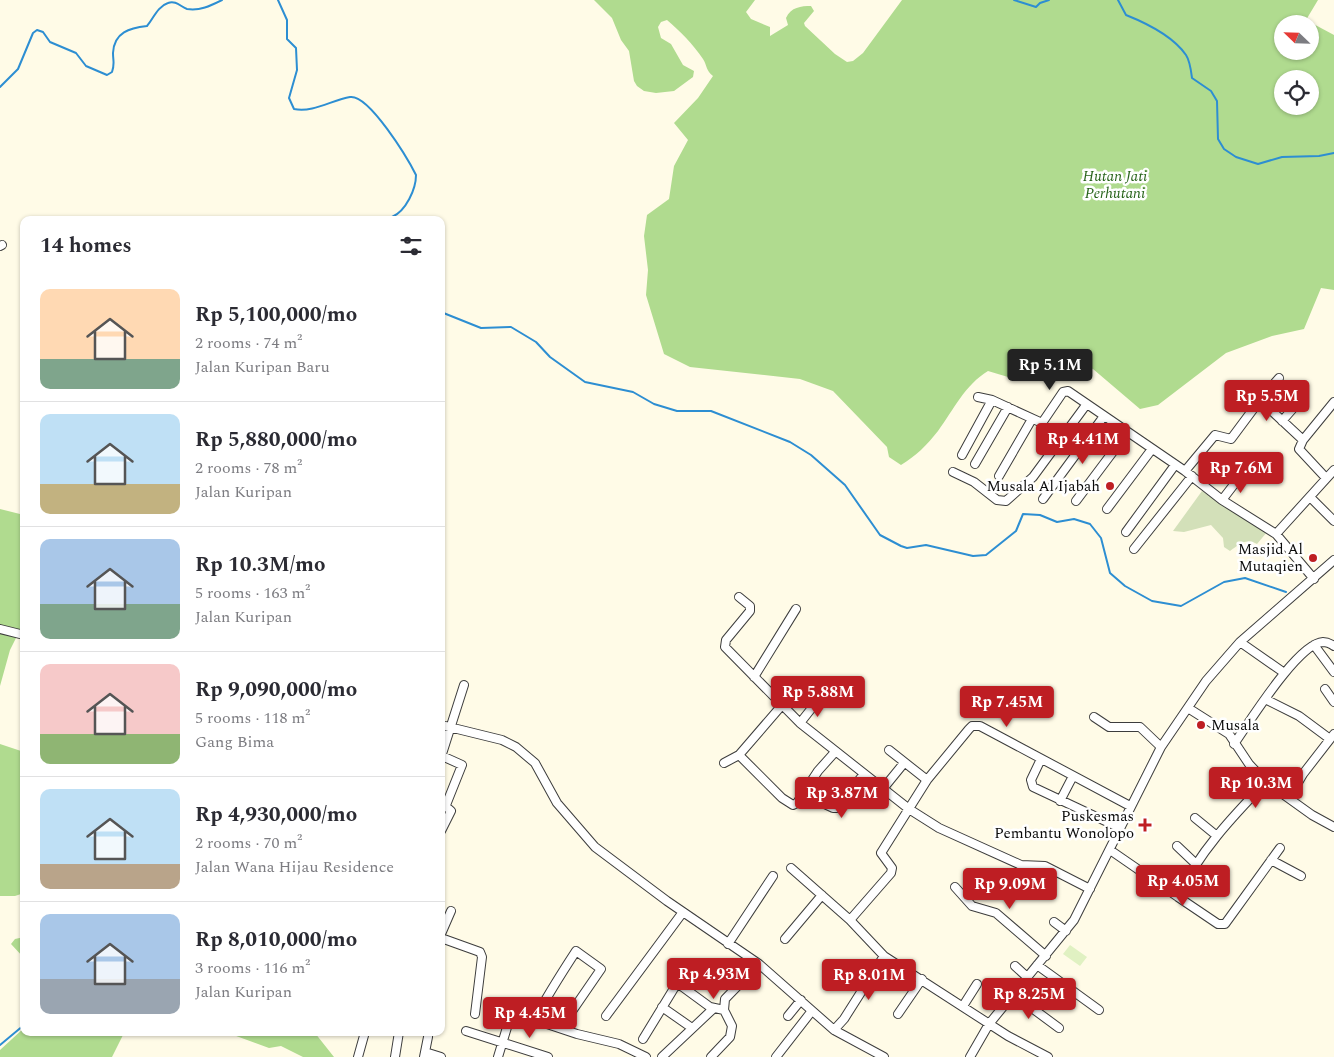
<!DOCTYPE html>
<meta charset="utf-8">
<style>
body{margin:0;font-family:Spectral,serif;background:#f2f2f3;color:#2b2b33;height:100vh;display:flex;flex-direction:column;font-size:19px;white-space:nowrap}
*{box-sizing:border-box;margin:0}
p{font-size:16px;color:#7c7c81}
.icon{flex:none;width:28px;height:28px;fill:none;stroke:currentColor;stroke-width:2;stroke-linecap:round;stroke-linejoin:round}
.map{position:relative;flex:1;overflow:hidden}
.sheet{position:absolute;left:20px;top:216px;width:425px;height:820px;display:flex;flex-direction:column;background:#fff;border-radius:10px;box-shadow:0 1px 4px #0004}
.sheet>*{flex:none}
.needle{width:32px;rotate:293deg}
.buttons{position:absolute;left:1274px;top:15px;display:grid;gap:10px}
.buttons a{display:grid;place-items:center;width:45px;height:45px;border-radius:50%;background:#fff;box-shadow:0 1px 4px #0004;font-size:25px}
.price{position:absolute;translate:-50% -42px;padding:0 11px;border-radius:5px;background:#be1e23;color:#fff;font-size:16px;line-height:32px;filter:drop-shadow(0 1px 2px #0008)}
.price::after{content:'';position:absolute;left:50%;top:30px;width:15px;height:11px;margin-left:-8px;background:inherit;clip-path:polygon(0 0,100% 0,50% 100%)}
.price.current{background:#222;color:#fff}
ul{padding:0;list-style:none}
li{display:flex;align-items:center;gap:15px;height:125px;padding:0 20px}
li+li{border-top:1px solid #e1e1e2}
li span{display:grid;place-items:center;flex:none;width:140px;height:100px;border-radius:10px;color:#555}
li>.icon{margin-inline-start:auto}
span .icon{width:60px;height:60px;fill:#fffc;stroke-width:1}
li b{font-size:21px}
h2{display:flex;justify-content:space-between;align-items:center;height:60px;padding:0 20px;font-size:21px}
.map>svg:first-child{display:block}
.forest{fill:#b0db8f;fill-rule:evenodd}
.cemetery{fill:#d3e0b9}
.pitch{fill:#e0f1c2}
.lines{fill:none;stroke-linecap:round;stroke-linejoin:round}
.stream{stroke:#2d8ed2;stroke-width:2}
.minor-casing{stroke:#3d3d3d;stroke-width:10}
.minor{stroke:#fff;stroke-width:8}
.poi-dot{fill:#be1e23;stroke:#fff;stroke-width:2}
.labels{text-anchor:middle;dominant-baseline:central;stroke-width:5;stroke-linejoin:round;paint-order:stroke}
.park-label{font-size:15px;font-style:italic;fill:#276319;stroke:#fff}
.poi-label{font-size:15px;fill:#0a0a0a;stroke:#fff;text-anchor:end}
</style>
<div class="map">
<svg width="1334" height="1057" viewBox="0 0 1334 1057">
<rect width="100%" height="100%" fill="#fffbe7"/>
<path class="forest" d="M 594,0 L 755,0 L 746,12 L 751,19 L 770,27 L 770,36 L 788,25 L 786,18 C 791,7 801,6 811,6 L 814,11 L 804,23 L 805,26 L 835,54 L 847,62 L 853,61 L 863,53 L 902,0 L 1318,0 L 1306,20 L 1334,35 L 1334,290 L 1321,288 L 1304,329 L 1272,336 L 1226,353 L 1158,405 L 1140,409 L 1093,369 L 1032,354 L 1018,380 L 988,371 C 965,385 954,409 938,431 C 927,445 916,456 901,465 L 889,457 L 887,447 L 833,391 L 800,379 L 690,367 L 664,354 L 646,295 L 648,270 L 644,236 L 647,215 L 669,199 L 674,166 L 688,140 L 674,123 L 698,98 L 713,76 C 706,71 707,65 703,59 C 693,44 680,31 667,20 L 661,22 L 658,27 L 661,38 L 671,44 L 683,65 L 694,71 L 693,77 L 674,91 L 656,93 L 644,91 L 637,86 L 634,81 L 629,51 L 621,40 L 612,18 ZM 1282,24 L 1310,24 L 1310,51 L 1282,51 ZM 1282,79 L 1310,79 L 1310,106 L 1282,106 Z
M 0,509 L 24,515 L 24,632 L 19,632 L 10,650 L 0,686 Z
M 0,744 L 24,752 L 24,893 L 15,896 L 0,896 Z
M 24,937 L 24,958 L 11,944 L 15,939 Z
M 24,1028 L 24,1032 L 124,1033 L 112,1057 L 0,1057 L 0,1050 Z
M 228,1033 L 315,1033 L 334,1057 L 303,1057 L 281,1046 L 269,1048 Z"/>
<path class="cemetery" d="M 1202,491 L 1267,532 L 1257,544 C 1245,538 1240,544 1230,551 L 1224,547 L 1223,538 L 1211,525 L 1184,532 L 1173,531 Z"/>
<path class="pitch" d="M 1070,945 L 1087,957 L 1080,966 L 1063,954 Z"/>
<g class="lines">
<path class="stream" d="M 278,0 L 287,20 L 287,39 L 296,48 L 297,70 L 289,98 L 294,109 C 313,113 332,100 350,97 C 369,94 408,159 416,175 C 416,189 406,211 392,217 C 389,218 384,219 380,220
M 1014,0 L 1036,7 L 1040,3 L 1049,0
M 1118,0 L 1126,15 C 1146,23 1173,36 1186,55 C 1190,61 1191,70 1192,78 L 1211,91 L 1217,101 L 1218,139 L 1224,149 L 1236,157 L 1258,164 L 1282,157 L 1319,156 L 1334,153
M 0,87 L 18,69 L 33,33 L 37,30 L 43,32 L 50,42 L 76,53 L 86,66 L 107,75 L 112,72 C 115,64 113,61 113,53 C 114,32 130,28 147,26 C 153,19 158,6 168,3 C 176,0 181,7 187,9 C 200,11 210,6 222,0
M 441,312 L 481,328 L 511,327 L 536,342 L 550,357 L 585,382 L 633,392 L 654,404 L 677,411 L 711,411 L 790,442 L 811,455 L 845,485 L 880,535 L 901,546 L 907,548 L 926,545 L 973,556 L 986,555 L 1016,531 L 1023,514 L 1040,515 L 1057,522 L 1074,519 L 1090,524 L 1101,538 L 1110,573 L 1125,586 L 1152,601 L 1181,606 L 1224,582 L 1245,578 L 1286,592
M 0,1045 L 24,1025"/>
<g class="minor-casing">
<path id="minor" d="M 0,246 L 2,245
M 1237,385 L 1260,400 L 1279,378
M 978,397 L 992,400 L 1042,423 L 1063,392 L 1068,391 L 1185,471 L 1222,500 L 1276,534 L 1314,579
M 1282,421 L 1303,397
M 1303,440 L 1299,449 L 1326,478
M 962,455 L 992,400
M 975,464 L 1008,407
M 1185,471 L 1215,435 L 1231,439 L 1260,400 L 1303,440 L 1334,402
M 953,472 L 974,482 L 997,500 L 1006,501 L 1033,477 L 1086,405
M 999,476 L 1032,419
M 1310,497 L 1334,521
M 1043,499 L 1104,416
M 1222,500 L 1242,474
M 1076,501 L 1127,433
M 1107,509 L 1152,449
M 1126,532 L 1175,465
M 1276,534 L 1334,470
M 1134,549 L 1192,476
M 739,597 L 750,606 L 750,611 L 726,640 L 725,647 L 800,723 L 909,809 L 939,828 L 1021,865 L 1045,866 L 1090,889
M 0,629 L 24,635
M 1240,642 L 1283,672
M 1314,645 L 1334,672
M 754,677 L 796,609
M 1325,689 L 1334,702
M 1265,699 L 1299,716 L 1330,739
M 1188,708 L 1229,734 L 1249,764 L 1266,782 L 1312,815 L 1334,827
M 1094,717 L 1109,727 L 1140,727 L 1161,747
M 800,723 L 819,699
M 441,725 L 502,740 L 516,747 L 535,763 L 557,803 L 595,847 L 667,901 L 759,964 L 834,1030 L 884,1057
M 1234,744 C 1249,723 1298,643 1323,642 C 1326,642 1331,644 1334,646
M 889,750 L 927,780 L 969,729 L 972,726 L 980,726 L 1130,806
M 739,755 L 782,798 L 793,805 L 797,803 L 818,771 L 835,752
M 442,756 L 462,765 L 446,805
M 441,757 L 464,685
M 1041,759 L 1031,780 L 1033,787 L 1120,828
M 724,763 L 739,755 L 783,704
M 882,790 L 904,763
M 803,794 L 833,808 L 837,808 L 863,775
M 1289,798 L 1303,774 L 1334,734
M 1060,801 L 1073,776
M 1195,818 L 1217,836
M 441,831 L 451,811 L 442,803
M 1177,846 L 1196,864
M 1110,850 L 1178,897 C 1198,853 1233,816 1266,782
M 1271,860 L 1301,876
M 791,868 L 850,920 L 884,956 L 1008,1036 L 1048,1057
M 955,887 L 972,906 L 996,913 L 1046,956
M 1178,897 L 1218,924 L 1225,924 L 1280,848
M 850,920 L 891,873 L 892,868 L 881,853 L 927,780
M 1054,922 L 1066,931
M 441,934 L 451,911
M 441,938 L 480,952 L 482,957 L 475,1014
M 785,939 L 822,895
M 728,944 L 773,876
M 1037,965 L 1099,1010
M 1015,966 L 1027,977
M 1013,994 L 1059,1028
M 963,1006 L 977,984
M 662,1007 L 692,1028
M 898,1014 L 922,979
M 606,1016 L 683,912
M 788,1016 L 801,1000
M 534,1021 C 546,997 561,974 576,951 L 601,969 L 568,1017 L 542,1006
M 834,1030 L 844,1019 L 884,956
M 466,1031 L 548,1057
M 643,1039 L 676,985 L 680,985 L 710,1007 L 724,1010
M 425,1052 L 441,1057
M 358,1057 L 365,1032
M 395,1057 L 399,1032
M 424,1057 L 428,1037
M 498,1057 L 508,1024 L 538,1021 L 577,1034 L 619,1044 L 646,1057
M 662,1057 L 714,1008
M 711,1057 L 730,1037 L 732,1026 L 724,1010 L 725,999 L 759,964
M 776,1057 L 811,1012
M 970,1057 L 989,1024 L 1074,920 L 1161,747 L 1206,681 L 1240,642 L 1334,560"/>
</g>
<use href="#minor" class="minor"/>
</g>
<g class="poi-dot">
<circle cx="1110" cy="486" r="5"/>
<circle cx="1313" cy="558" r="5"/>
<circle cx="1201" cy="725" r="5"/>
<path d="M1142.5 817.5h5v5h5v5h-5v5h-5v-5h-5v-5h5z"/>
</g>
<g class="labels">
<g class="park-label">
<text x="1115" y="176">Hutan Jati<tspan x="1115" dy="17">Perhutani</tspan></text>
</g>
<g class="poi-label">
<text x="1100" y="486">Musala Al Ijabah</text>
<text x="1303" y="549">Masjid Al<tspan x="1303" dy="17">Mutaqien</tspan></text>
<text x="1211" y="725" text-anchor="start">Musala</text>
<text x="1134" y="816">Puskesmas<tspan x="1134" dy="17">Pembantu Wonolopo</tspan></text>
</g>
</g>
</svg>
<div class="buttons">
<a><svg class="needle" viewBox="-14 -14 28 28"><path d="M0-13l5 13h-10z" fill="#e53935"/><path d="M0 13l5-13h-10z" fill="#7c7c81"/></svg></a>
<a><svg class="icon" aria-label="locate" viewBox="0 0 24 24"><circle cx="12" cy="12" r="6"/><path d="M12 2v4M12 18v4M2 12h4M18 12h4"/></svg></a>
</div>
<b class="price current" style="left:1050px;top:391px">Rp 5.1M</b>
<b class="price" style="left:1267px;top:422px">Rp 5.5M</b>
<b class="price" style="left:1083px;top:465px">Rp 4.41M</b>
<b class="price" style="left:1241px;top:494px">Rp 7.6M</b>
<b class="price" style="left:818px;top:718px">Rp 5.88M</b>
<b class="price" style="left:1007px;top:728px">Rp 7.45M</b>
<b class="price" style="left:1256px;top:809px">Rp 10.3M</b>
<b class="price" style="left:842px;top:819px">Rp 3.87M</b>
<b class="price" style="left:1183px;top:907px">Rp 4.05M</b>
<b class="price" style="left:1010px;top:910px">Rp 9.09M</b>
<b class="price" style="left:714px;top:1000px">Rp 4.93M</b>
<b class="price" style="left:869px;top:1001px">Rp 8.01M</b>
<b class="price" style="left:1029px;top:1020px">Rp 8.25M</b>
<b class="price" style="left:530px;top:1039px">Rp 4.45M</b>
<section class="sheet">
<h2>14 homes<svg class="icon" aria-label="filters" viewBox="0 0 24 24"><path d="M4 7h16M4 17h16"/><circle cx="9" cy="7" r="2"/><circle cx="15" cy="17" r="2"/></svg></h2>
<ul>
<li><span style="background:linear-gradient(#ffd9b3 70%,#7fa58c 0)"><svg class="icon" aria-label="home" viewBox="0 0 24 24"><path d="M3 11l9-7 9 7M6 9v11h12V9"/></svg></span><div><b>Rp 5,100,000/mo</b><p>2 rooms · 74 m²</p><p>Jalan Kuripan Baru</p></div></li>
<li><span style="background:linear-gradient(#bfe0f5 70%,#c2b280 0)"><svg class="icon" aria-label="home" viewBox="0 0 24 24"><path d="M3 11l9-7 9 7M6 9v11h12V9"/></svg></span><div><b>Rp 5,880,000/mo</b><p>2 rooms · 78 m²</p><p>Jalan Kuripan</p></div></li>
<li><span style="background:linear-gradient(#a9c7e8 65%,#7fa58c 0)"><svg class="icon" aria-label="home" viewBox="0 0 24 24"><path d="M3 11l9-7 9 7M6 9v11h12V9"/></svg></span><div><b>Rp 10.3M/mo</b><p>5 rooms · 163 m²</p><p>Jalan Kuripan</p></div></li>
<li><span style="background:linear-gradient(#f6c9c9 70%,#8fb573 0)"><svg class="icon" aria-label="home" viewBox="0 0 24 24"><path d="M3 11l9-7 9 7M6 9v11h12V9"/></svg></span><div><b>Rp 9,090,000/mo</b><p>5 rooms · 118 m²</p><p>Gang Bima</p></div></li>
<li><span style="background:linear-gradient(#bfe0f5 75%,#b9a48a 0)"><svg class="icon" aria-label="home" viewBox="0 0 24 24"><path d="M3 11l9-7 9 7M6 9v11h12V9"/></svg></span><div><b>Rp 4,930,000/mo</b><p>2 rooms · 70 m²</p><p>Jalan Wana Hijau Residence</p></div></li>
<li><span style="background:linear-gradient(#a9c7e8 65%,#9aa5b1 0)"><svg class="icon" aria-label="home" viewBox="0 0 24 24"><path d="M3 11l9-7 9 7M6 9v11h12V9"/></svg></span><div><b>Rp 8,010,000/mo</b><p>3 rooms · 116 m²</p><p>Jalan Kuripan</p></div></li>
</ul>
</section>
</div>
